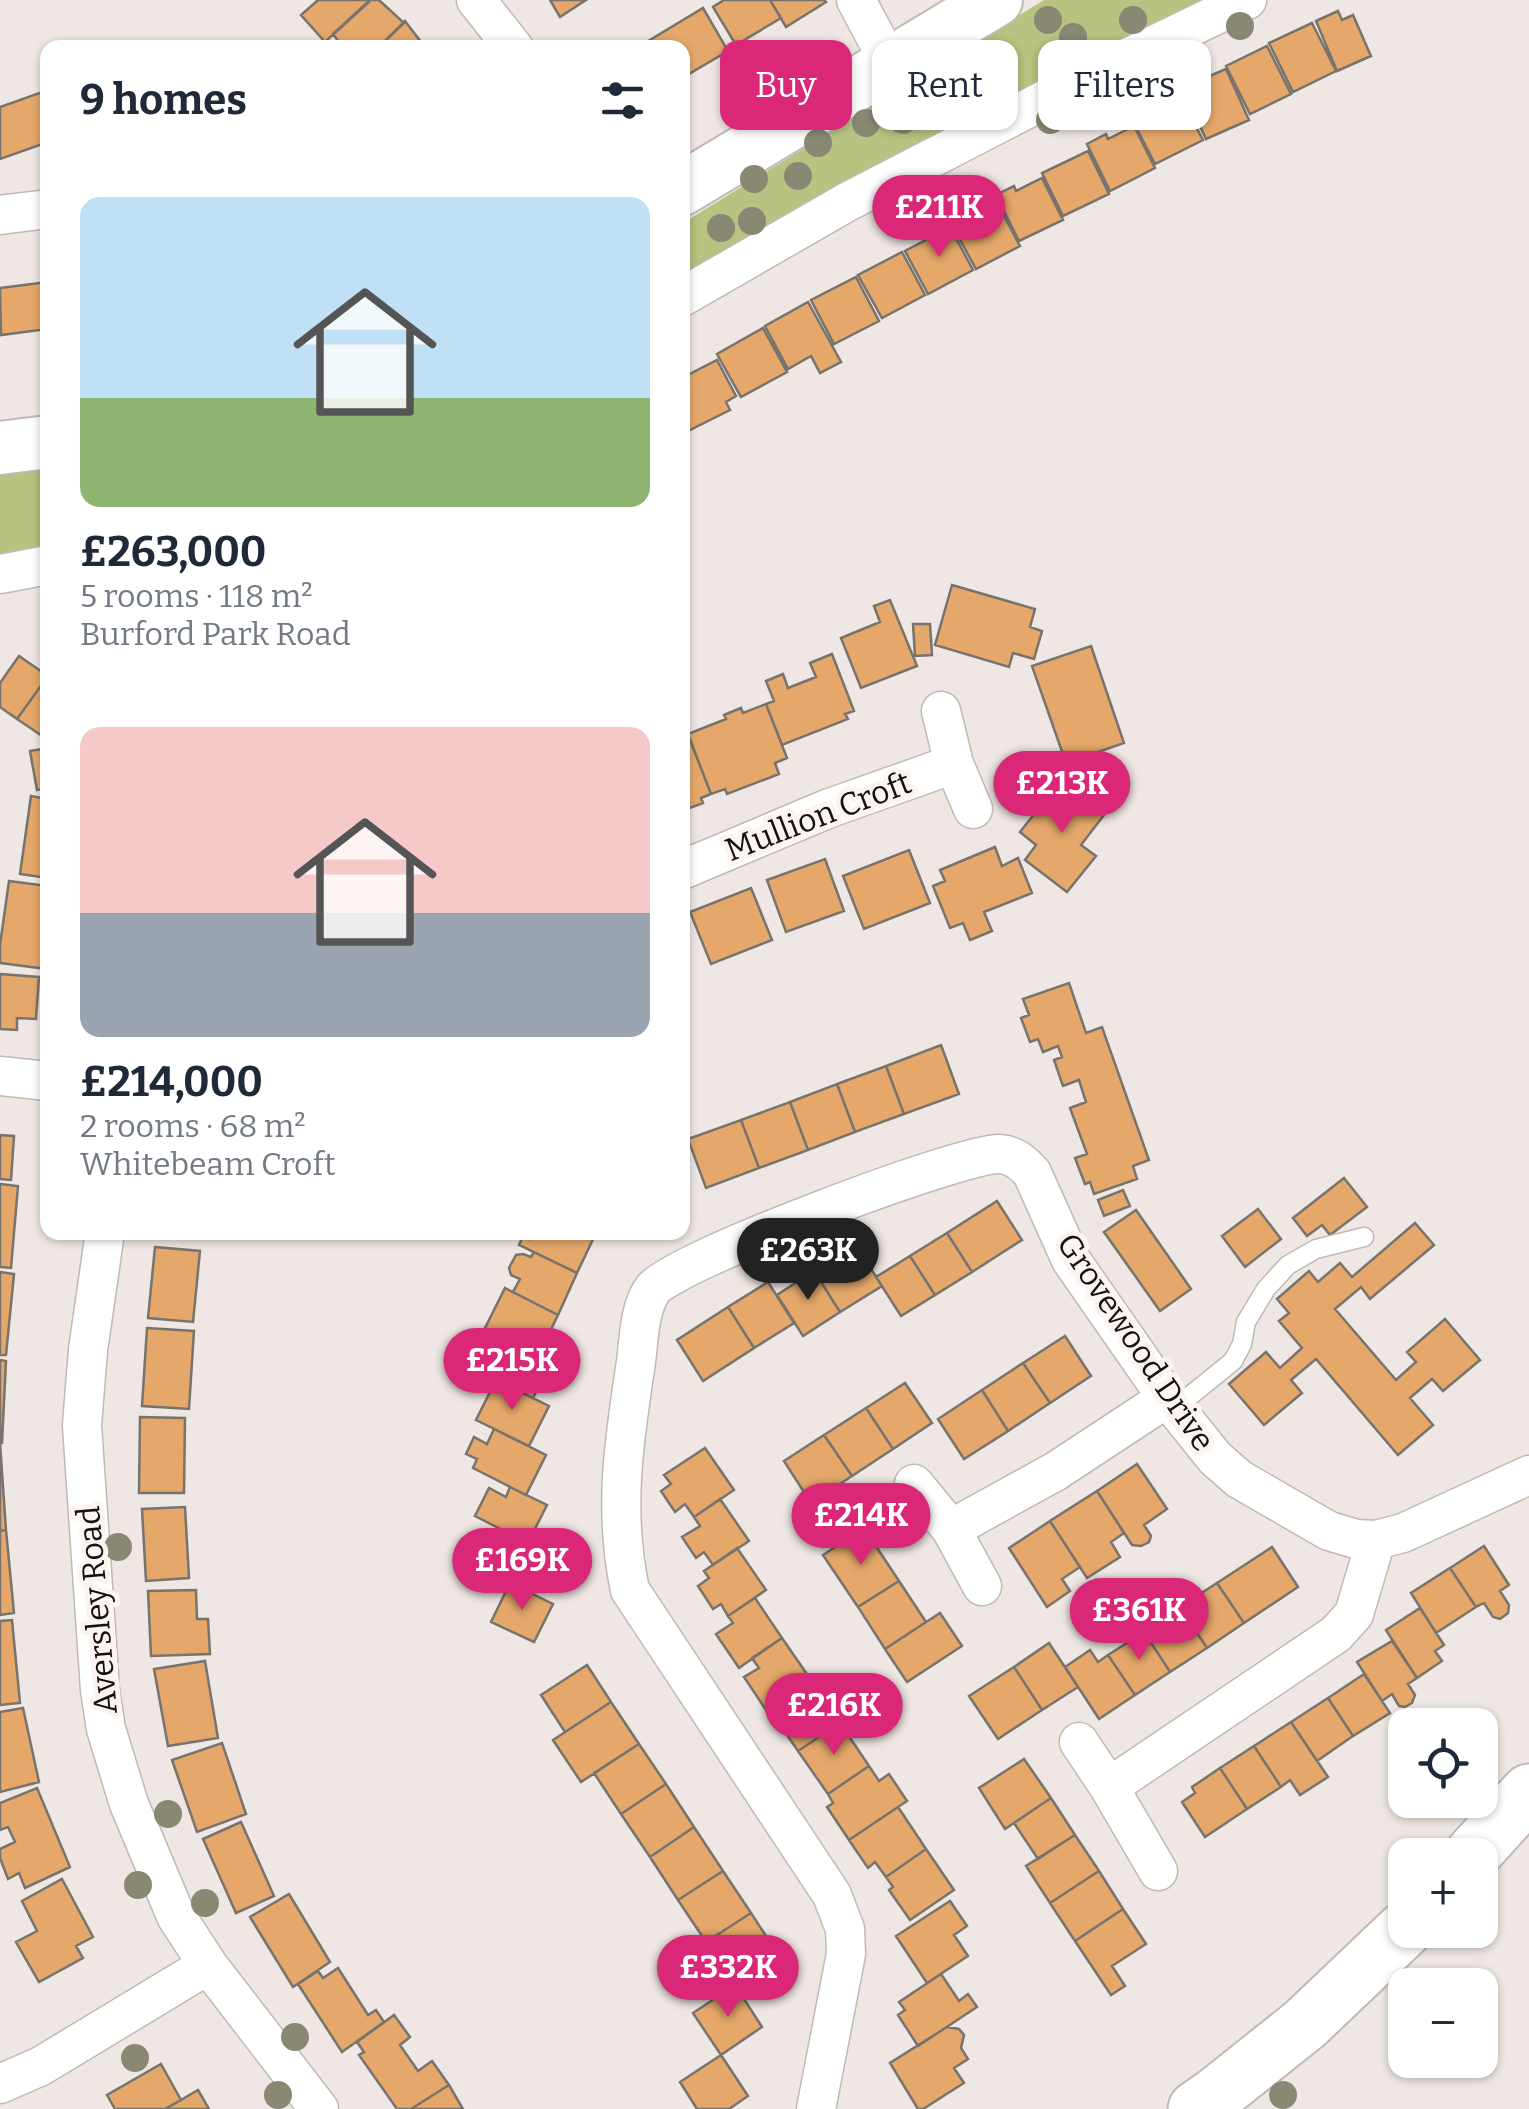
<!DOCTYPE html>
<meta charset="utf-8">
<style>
body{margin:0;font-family:Bitter,serif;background:#f2f2f3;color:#1f2937;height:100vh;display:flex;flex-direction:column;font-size:38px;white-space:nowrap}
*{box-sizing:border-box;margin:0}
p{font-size:32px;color:#747a83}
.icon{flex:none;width:55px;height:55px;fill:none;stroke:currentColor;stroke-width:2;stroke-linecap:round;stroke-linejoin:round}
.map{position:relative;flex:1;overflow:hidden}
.sheet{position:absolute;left:40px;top:40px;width:650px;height:1200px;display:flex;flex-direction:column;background:#fff;border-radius:20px;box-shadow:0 2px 8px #0004}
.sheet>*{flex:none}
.banner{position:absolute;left:720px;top:40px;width:658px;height:90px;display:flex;gap:20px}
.fabs{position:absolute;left:1388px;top:1708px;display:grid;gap:20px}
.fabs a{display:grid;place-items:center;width:110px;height:110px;border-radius:20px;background:#fff;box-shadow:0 2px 8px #0004;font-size:50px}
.price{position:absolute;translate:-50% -85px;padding:0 22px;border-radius:35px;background:#db2777;color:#fff;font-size:32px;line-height:65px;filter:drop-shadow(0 2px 5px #0008)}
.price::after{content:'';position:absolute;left:50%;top:60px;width:30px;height:22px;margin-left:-15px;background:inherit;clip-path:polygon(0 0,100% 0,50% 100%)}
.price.on{background:#222;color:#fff}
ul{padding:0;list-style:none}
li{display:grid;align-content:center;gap:20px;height:530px;padding:0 40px}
li span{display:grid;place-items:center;height:310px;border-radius:20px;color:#555}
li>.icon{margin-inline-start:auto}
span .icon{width:180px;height:180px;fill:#fffc;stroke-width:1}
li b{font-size:42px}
h2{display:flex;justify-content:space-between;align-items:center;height:120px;padding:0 40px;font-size:42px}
.pill{padding:0 35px;border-radius:20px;background:#fff;box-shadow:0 2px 8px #0004;font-size:35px;line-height:90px}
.pill.on{background:#db2777;color:#fff}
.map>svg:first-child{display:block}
.green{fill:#b8c381}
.building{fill:#e5a86a;stroke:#78736d;stroke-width:2.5}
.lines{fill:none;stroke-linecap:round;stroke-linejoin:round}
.lane-casing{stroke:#c2b9b6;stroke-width:21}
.street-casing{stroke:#c2b9b6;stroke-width:41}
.secondary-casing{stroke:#c2b9b6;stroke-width:56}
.highway-casing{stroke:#c2b9b6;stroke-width:59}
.lane{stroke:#fff;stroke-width:18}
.street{stroke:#fff;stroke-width:38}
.secondary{stroke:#fff;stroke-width:52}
.highway{stroke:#fff;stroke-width:55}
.tree{fill:#898873}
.labels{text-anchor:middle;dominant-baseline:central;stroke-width:10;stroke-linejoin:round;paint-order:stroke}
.street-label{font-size:32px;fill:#141110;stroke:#fcf4f1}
</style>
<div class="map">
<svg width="1529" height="2109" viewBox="0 0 1529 2109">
<rect width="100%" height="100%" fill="#efe7e3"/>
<path class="green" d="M 1044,0 L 1213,0 L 1096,49 L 778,221 L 683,280 L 683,223 Z
M 47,467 L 47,546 L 0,554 L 0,474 Z"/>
<path class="building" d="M 318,0 L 367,0 L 369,2 L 325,42 L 301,15 Z
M 370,0 L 379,0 L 404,23 L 378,48 L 343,48 L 333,34 Z
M 550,0 L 586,0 L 560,17 Z
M 724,0 L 770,0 L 781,18 L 736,45 L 713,7 Z
M 770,0 L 824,0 L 826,2 L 786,27 Z
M 703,8 L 728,51 L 682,78 L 682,48 L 641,48 L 640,46 Z
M 1338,11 L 1342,20 L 1353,15 L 1371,56 L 1337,71 L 1316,21 Z
M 405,21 L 421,42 L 411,48 L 378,48 Z
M 1312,23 L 1336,71 L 1293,92 L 1269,43 Z
M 1267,46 L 1291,94 L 1250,114 L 1226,66 Z
M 1226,69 L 1249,120 L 1206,139 L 1182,88 Z
M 48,90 L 48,142 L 0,159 L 0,107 Z
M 1180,97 L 1203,140 L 1155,164 L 1133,121 Z
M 1134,126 L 1155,168 L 1110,191 L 1087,144 L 1106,134 L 1108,139 Z
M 1088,151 L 1109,194 L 1063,216 L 1042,173 Z
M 1042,178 L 1063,220 L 1019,241 L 996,195 L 1014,186 L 1016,191 Z
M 996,201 L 1020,246 L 976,269 L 952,225 Z
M 950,227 L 973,270 L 928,294 L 905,251 Z
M 902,252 L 925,295 L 882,318 L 858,275 Z
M 856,277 L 879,321 L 834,344 L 811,300 Z
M 48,282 L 48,329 L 1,335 L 0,288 Z
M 808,302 L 841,362 L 820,373 L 811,356 L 788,369 L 765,326 Z
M 763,328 L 787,372 L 741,397 L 717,354 Z
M 717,360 L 736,396 L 726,402 L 730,410 L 682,434 L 682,378 Z
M 952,585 L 1035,609 L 1030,627 L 1042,631 L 1034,659 L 1013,653 L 1009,667 L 935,645 Z
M 890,600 L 917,666 L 861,688 L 841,638 L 880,622 L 874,606 Z
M 913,624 L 930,624 L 932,655 L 915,656 Z
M 1091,646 L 1124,743 L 1066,763 L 1032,666 Z
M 832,654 L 854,711 L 845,714 L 848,719 L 782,745 L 766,704 L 774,701 L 766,681 L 783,674 L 788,688 L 816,677 L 810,663 Z
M 19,656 L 48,676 L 17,719 L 0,707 L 0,683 Z
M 48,676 L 48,735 L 45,738 L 17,719 Z
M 766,704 L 787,758 L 775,763 L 779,774 L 727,794 L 725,789 L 711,794 L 688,734 L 726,719 L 724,715 L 741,708 L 743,713 Z
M 690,740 L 711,794 L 701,798 L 703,803 L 682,811 L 682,743 Z
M 48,748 L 48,788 L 37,790 L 30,751 Z
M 1061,780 L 1104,815 L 1081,845 L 1096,856 L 1067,892 L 1025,860 L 1036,845 L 1020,832 Z
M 31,796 L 48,799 L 48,878 L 20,874 Z
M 995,847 L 1002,866 L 1018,858 L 1032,893 L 984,912 L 992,931 L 970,940 L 963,923 L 950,928 L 933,886 L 945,881 L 940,870 Z
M 909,850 L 930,903 L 864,929 L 843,876 Z
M 825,859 L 844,911 L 786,932 L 767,880 Z
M 9,881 L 48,886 L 47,969 L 0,963 L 0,945 Z
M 751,888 L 772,940 L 711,964 L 690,912 Z
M 0,974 L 39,977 L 36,1019 L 17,1018 L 17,1030 L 0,1029 Z
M 1069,983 L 1086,1033 L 1102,1027 L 1149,1160 L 1133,1166 L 1137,1179 L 1094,1194 L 1090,1182 L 1085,1184 L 1075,1158 L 1087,1154 L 1070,1108 L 1086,1102 L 1079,1080 L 1063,1086 L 1054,1060 L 1062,1057 L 1058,1046 L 1043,1052 L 1038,1039 L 1030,1042 L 1021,1018 L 1029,1015 L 1023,999 Z
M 941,1045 L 959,1094 L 904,1114 L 886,1066 Z
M 886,1066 L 904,1114 L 855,1132 L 837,1084 Z
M 837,1084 L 855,1132 L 808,1150 L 790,1102 Z
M 790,1102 L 808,1150 L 759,1168 L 741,1120 Z
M 741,1120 L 759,1168 L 706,1188 L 688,1139 Z
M 0,1135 L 14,1136 L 11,1180 L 0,1179 Z
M 1344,1178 L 1367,1207 L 1330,1235 L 1322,1225 L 1307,1236 L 1293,1218 Z
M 0,1184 L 18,1186 L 11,1268 L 0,1267 Z
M 1123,1190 L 1130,1206 L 1104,1216 L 1098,1200 Z
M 997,1201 L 1022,1240 L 972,1272 L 947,1233 Z
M 1258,1209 L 1281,1239 L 1245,1267 L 1222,1236 Z
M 1136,1210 L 1191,1289 L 1160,1311 L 1104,1232 Z
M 1415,1223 L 1434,1245 L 1370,1299 L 1361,1287 L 1335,1309 L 1396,1380 L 1416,1362 L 1407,1352 L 1445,1319 L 1480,1360 L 1443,1391 L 1432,1379 L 1410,1398 L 1433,1425 L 1398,1455 L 1316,1359 L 1291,1380 L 1302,1393 L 1264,1425 L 1229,1384 L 1266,1352 L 1280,1368 L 1302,1348 L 1279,1321 L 1289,1313 L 1277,1299 L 1309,1271 L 1318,1282 L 1340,1263 L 1352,1277 Z
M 532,1232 L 589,1232 L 595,1235 L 577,1273 L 519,1245 L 523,1236 L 529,1239 Z
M 947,1233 L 972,1272 L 935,1295 L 910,1256 Z
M 856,1245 L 882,1286 L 840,1312 L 814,1271 Z
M 155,1247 L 200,1251 L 193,1322 L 148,1318 Z
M 534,1252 L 577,1273 L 558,1315 L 513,1292 L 520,1279 L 511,1275 L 509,1268 L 516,1255 L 523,1254 L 531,1257 Z
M 910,1256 L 935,1295 L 901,1316 L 876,1277 Z
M 814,1271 L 840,1312 L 803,1336 L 777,1295 Z
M 0,1272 L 14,1274 L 6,1355 L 0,1355 Z
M 768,1282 L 794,1323 L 754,1348 L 728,1307 Z
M 505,1288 L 558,1315 L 539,1354 L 485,1328 Z
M 728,1307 L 754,1348 L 703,1381 L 677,1340 Z
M 147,1328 L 194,1331 L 189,1409 L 142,1406 Z
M 1065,1336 L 1091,1376 L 1050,1403 L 1023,1363 Z
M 507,1338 L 552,1361 L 533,1398 L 496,1380 L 502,1368 L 494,1364 Z
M 0,1360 L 6,1361 L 2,1443 L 0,1443 Z
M 1023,1363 L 1050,1403 L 1008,1431 L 982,1390 Z
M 496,1380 L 549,1406 L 529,1446 L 476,1420 Z
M 905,1383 L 932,1423 L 893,1449 L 866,1408 Z
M 982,1390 L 1008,1431 L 964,1459 L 938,1419 Z
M 866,1408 L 893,1449 L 852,1476 L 824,1435 Z
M 140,1417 L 185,1418 L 184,1493 L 139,1493 Z
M 494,1429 L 546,1455 L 526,1495 L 473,1468 L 477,1459 L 466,1454 L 474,1437 L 487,1444 Z
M 824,1435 L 852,1476 L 811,1503 L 784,1461 Z
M 0,1443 L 6,1530 L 0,1531 Z
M 705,1448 L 734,1490 L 694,1517 L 685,1504 L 675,1512 L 661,1491 L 671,1484 L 664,1475 Z
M 1137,1464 L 1167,1509 L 1144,1525 L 1151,1536 L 1149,1542 L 1141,1546 L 1132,1545 L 1097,1491 Z
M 510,1487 L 547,1505 L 528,1543 L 475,1516 L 489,1488 L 506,1497 Z
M 1097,1491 L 1124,1533 L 1111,1542 L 1120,1557 L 1087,1578 L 1050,1521 Z
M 720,1499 L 749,1541 L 713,1565 L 704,1552 L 696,1558 L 682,1537 L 700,1526 L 694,1517 Z
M 185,1507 L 189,1578 L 146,1581 L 142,1509 Z
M 1050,1521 L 1080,1567 L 1062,1579 L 1070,1591 L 1047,1607 L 1009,1548 Z
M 864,1528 L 899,1581 L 858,1607 L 823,1555 Z
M 499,1529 L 541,1549 L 522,1588 L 480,1568 Z
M 6,1530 L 14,1613 L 0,1615 L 0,1531 Z
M 1484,1546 L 1509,1585 L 1500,1591 L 1509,1605 L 1508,1613 L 1500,1619 L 1493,1617 L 1484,1603 L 1476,1607 L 1450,1568 Z
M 1272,1547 L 1298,1587 L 1244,1623 L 1217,1583 Z
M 737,1548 L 766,1590 L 728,1616 L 721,1604 L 713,1609 L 698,1586 L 709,1578 L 704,1571 Z
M 1450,1568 L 1476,1607 L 1436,1633 L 1411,1593 Z
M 899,1581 L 926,1622 L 885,1649 L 858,1607 Z
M 510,1583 L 553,1604 L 534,1642 L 491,1622 Z
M 1217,1583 L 1244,1623 L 1207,1648 L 1180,1607 Z
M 196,1590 L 197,1619 L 208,1619 L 210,1654 L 151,1656 L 148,1591 Z
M 755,1598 L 782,1638 L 739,1668 L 716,1634 L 733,1623 L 728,1616 Z
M 1180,1607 L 1207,1648 L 1170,1672 L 1144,1632 Z
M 1420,1608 L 1444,1645 L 1435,1651 L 1442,1661 L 1417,1678 L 1386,1630 Z
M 940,1613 L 962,1646 L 907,1682 L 885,1649 Z
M 12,1620 L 20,1703 L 0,1705 L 0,1621 Z
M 1144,1632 L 1170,1672 L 1135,1695 L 1108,1655 Z
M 782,1638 L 811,1680 L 766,1710 L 744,1677 L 759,1668 L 752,1658 Z
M 1392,1641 L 1417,1678 L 1408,1684 L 1415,1695 L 1412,1703 L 1405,1707 L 1399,1706 L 1392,1694 L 1382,1701 L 1357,1662 Z
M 1049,1643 L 1078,1687 L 1042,1710 L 1014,1667 Z
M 1090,1650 L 1098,1662 L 1108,1655 L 1135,1695 L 1099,1719 L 1065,1667 Z
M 205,1661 L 218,1738 L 168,1746 L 154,1669 Z
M 587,1665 L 611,1702 L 565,1732 L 541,1695 Z
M 1014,1667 L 1042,1710 L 998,1739 L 969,1696 Z
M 1364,1674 L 1390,1713 L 1353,1736 L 1328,1698 Z
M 811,1680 L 840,1723 L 798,1751 L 776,1719 L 789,1710 L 782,1700 Z
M 1328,1698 L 1353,1736 L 1317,1761 L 1291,1722 Z
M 611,1702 L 639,1744 L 581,1782 L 553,1740 Z
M 23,1708 L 39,1782 L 0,1792 L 0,1712 Z
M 1291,1722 L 1328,1777 L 1300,1795 L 1290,1780 L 1281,1787 L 1254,1746 Z
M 840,1723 L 869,1766 L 828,1794 L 798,1751 Z
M 222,1743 L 246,1814 L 197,1832 L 172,1760 Z
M 639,1744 L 666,1784 L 621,1814 L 594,1773 Z
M 1254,1746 L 1281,1787 L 1247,1809 L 1220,1768 Z
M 1024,1759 L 1051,1798 L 1005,1829 L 979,1788 Z
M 869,1766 L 879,1781 L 889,1774 L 907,1801 L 849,1840 L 827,1807 L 833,1803 L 828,1794 Z
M 1220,1768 L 1247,1809 L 1205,1837 L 1182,1802 L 1195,1793 L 1192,1787 Z
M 666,1784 L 694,1827 L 650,1857 L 621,1814 Z
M 37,1788 L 70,1867 L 25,1888 L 19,1873 L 8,1879 L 0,1858 L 0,1849 L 15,1842 L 8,1827 L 0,1830 L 0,1803 Z
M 1051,1798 L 1075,1835 L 1038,1859 L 1014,1823 Z
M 898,1807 L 926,1849 L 886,1877 L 875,1862 L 868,1868 L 849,1840 Z
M 241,1822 L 274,1896 L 236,1913 L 203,1839 Z
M 694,1827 L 723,1871 L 678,1900 L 650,1857 Z
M 1075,1835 L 1099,1871 L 1050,1903 L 1026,1866 Z
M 926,1849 L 954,1890 L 910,1920 L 889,1890 L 893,1887 L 886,1877 Z
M 723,1871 L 751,1913 L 706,1942 L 678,1900 Z
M 1099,1871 L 1123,1909 L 1075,1941 L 1050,1903 Z
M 62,1879 L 93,1937 L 76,1946 L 83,1958 L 39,1982 L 16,1942 L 37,1931 L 22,1901 Z
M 289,1894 L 330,1962 L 293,1987 L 250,1917 Z
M 950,1901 L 967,1926 L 954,1935 L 968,1956 L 927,1983 L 896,1936 Z
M 1123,1909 L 1146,1944 L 1112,1966 L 1125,1986 L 1111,1995 L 1075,1941 Z
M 751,1913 L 779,1956 L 735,1985 L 706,1942 Z
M 338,1968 L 368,2015 L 376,2010 L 384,2022 L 342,2052 L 298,1984 L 318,1971 L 323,1978 Z
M 941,1974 L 959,2001 L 968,1994 L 977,2007 L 918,2046 L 898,2015 L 905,2010 L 899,2002 Z
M 735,1985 L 762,2027 L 721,2055 L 693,2013 Z
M 394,2015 L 410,2037 L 400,2045 L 418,2071 L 432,2061 L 449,2085 L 411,2109 L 397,2109 L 359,2055 L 364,2052 L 357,2042 Z
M 947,2027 L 959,2029 L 964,2035 L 961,2048 L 968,2059 L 954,2068 L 964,2083 L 923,2109 L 918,2109 L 890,2063 Z
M 721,2055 L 748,2096 L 729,2109 L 697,2109 L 680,2082 Z
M 161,2064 L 181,2100 L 165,2109 L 115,2109 L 107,2095 Z
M 449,2085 L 463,2109 L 411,2109 Z
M 198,2090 L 209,2109 L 165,2109 L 181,2100 Z"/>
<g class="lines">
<g class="lane-casing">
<path id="lane" d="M 1175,1408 L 1233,1361 L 1242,1344 L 1246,1322 L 1266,1289 L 1288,1265 L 1316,1249 L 1364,1237"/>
</g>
<g class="street-casing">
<path id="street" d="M 476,0 L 514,48
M 856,0 L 890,64
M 0,215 L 48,209
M 682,297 L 847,202 L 1106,68 L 1247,0
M 0,574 L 48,565
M 941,711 L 954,764 L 973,809
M 682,870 L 827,809 L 954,764
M 0,1076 L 48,1081
M 105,1232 L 88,1350 L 82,1425 L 100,1690 L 106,1729 L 129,1804 L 176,1916 L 208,1965 L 319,2109
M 914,1484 L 951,1529 L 982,1586
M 951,1529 L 1056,1471 L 1167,1398
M 1079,1742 L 1109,1787 L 1158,1871
M 1109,1787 L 1336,1634 L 1354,1614 L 1376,1540
M 0,2084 L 41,2066 L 208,1965
M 816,2109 L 846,1954 L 845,1929 L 832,1895 L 630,1590 C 613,1511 624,1440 636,1362 C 639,1339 639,1308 653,1289 C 673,1262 963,1152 1000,1154 C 1014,1155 1023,1163 1032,1173 L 1071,1260 L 1167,1398 L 1215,1458 L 1239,1479 L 1329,1531 L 1356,1539 L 1376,1540 L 1403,1533 L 1529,1475"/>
</g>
<g class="secondary-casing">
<path id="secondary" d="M 682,189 L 996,0
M 0,448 L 48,442"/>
</g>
<g class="highway-casing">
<path id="highway" d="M 1472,1855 L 1529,1792
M 1196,2109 L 1216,2095 L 1305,2024 L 1405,1929"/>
</g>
<use href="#lane" class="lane"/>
<use href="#street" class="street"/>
<use href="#secondary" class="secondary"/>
<use href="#highway" class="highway"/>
</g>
<g class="tree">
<circle cx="1048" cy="20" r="14"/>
<circle cx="1133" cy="20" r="14"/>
<circle cx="1240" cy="26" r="14"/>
<circle cx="1073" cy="37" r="14"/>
<circle cx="992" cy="56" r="14"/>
<circle cx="830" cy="66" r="14"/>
<circle cx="954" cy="69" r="14"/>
<circle cx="925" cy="84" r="14"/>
<circle cx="786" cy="92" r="14"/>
<circle cx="903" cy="120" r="14"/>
<circle cx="1050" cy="120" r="14"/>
<circle cx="866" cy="123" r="14"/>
<circle cx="818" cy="143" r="14"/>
<circle cx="798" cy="176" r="14"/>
<circle cx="754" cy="179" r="14"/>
<circle cx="752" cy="221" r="14"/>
<circle cx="721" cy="228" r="14"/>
<circle cx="118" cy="1547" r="14"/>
<circle cx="168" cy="1814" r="14"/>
<circle cx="138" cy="1885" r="14"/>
<circle cx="205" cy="1903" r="14"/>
<circle cx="295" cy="2037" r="14"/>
<circle cx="135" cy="2058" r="14"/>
<circle cx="278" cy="2095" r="14"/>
<circle cx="1283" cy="2095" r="14"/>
</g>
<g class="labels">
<g class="street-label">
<text transform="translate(818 816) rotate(-21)">Mullion Croft</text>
<text transform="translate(1136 1342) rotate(56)">Grovewood Drive</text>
<text transform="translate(97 1610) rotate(-95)">Aversley Road</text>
</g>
</g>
</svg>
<div class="fabs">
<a><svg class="icon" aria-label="locate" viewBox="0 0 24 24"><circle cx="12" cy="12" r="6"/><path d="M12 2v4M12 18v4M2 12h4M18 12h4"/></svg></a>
<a>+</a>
<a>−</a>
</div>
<b class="price" style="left:939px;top:260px">£211K</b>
<b class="price" style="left:1062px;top:836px">£213K</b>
<b class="price on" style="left:808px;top:1303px">£263K</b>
<b class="price" style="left:512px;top:1413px">£215K</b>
<b class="price" style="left:861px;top:1568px">£214K</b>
<b class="price" style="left:522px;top:1613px">£169K</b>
<b class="price" style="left:1139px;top:1663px">£361K</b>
<b class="price" style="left:834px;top:1758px">£216K</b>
<b class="price" style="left:728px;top:2020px">£332K</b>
<div class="banner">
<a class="pill on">Buy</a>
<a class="pill">Rent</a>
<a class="pill">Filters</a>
</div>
<section class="sheet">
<h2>9 homes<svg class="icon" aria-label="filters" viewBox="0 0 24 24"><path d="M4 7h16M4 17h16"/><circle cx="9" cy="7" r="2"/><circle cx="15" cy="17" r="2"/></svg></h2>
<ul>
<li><span style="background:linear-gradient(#bfe0f5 65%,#8fb573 0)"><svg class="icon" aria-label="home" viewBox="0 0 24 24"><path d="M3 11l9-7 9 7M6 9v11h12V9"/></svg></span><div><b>£263,000</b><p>5 rooms · 118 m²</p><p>Burford Park Road</p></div></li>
<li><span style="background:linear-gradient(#f6c9c9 60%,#9aa5b1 0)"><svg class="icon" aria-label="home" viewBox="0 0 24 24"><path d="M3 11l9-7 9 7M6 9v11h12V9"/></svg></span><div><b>£214,000</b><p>2 rooms · 68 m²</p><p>Whitebeam Croft</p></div></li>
</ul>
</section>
</div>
